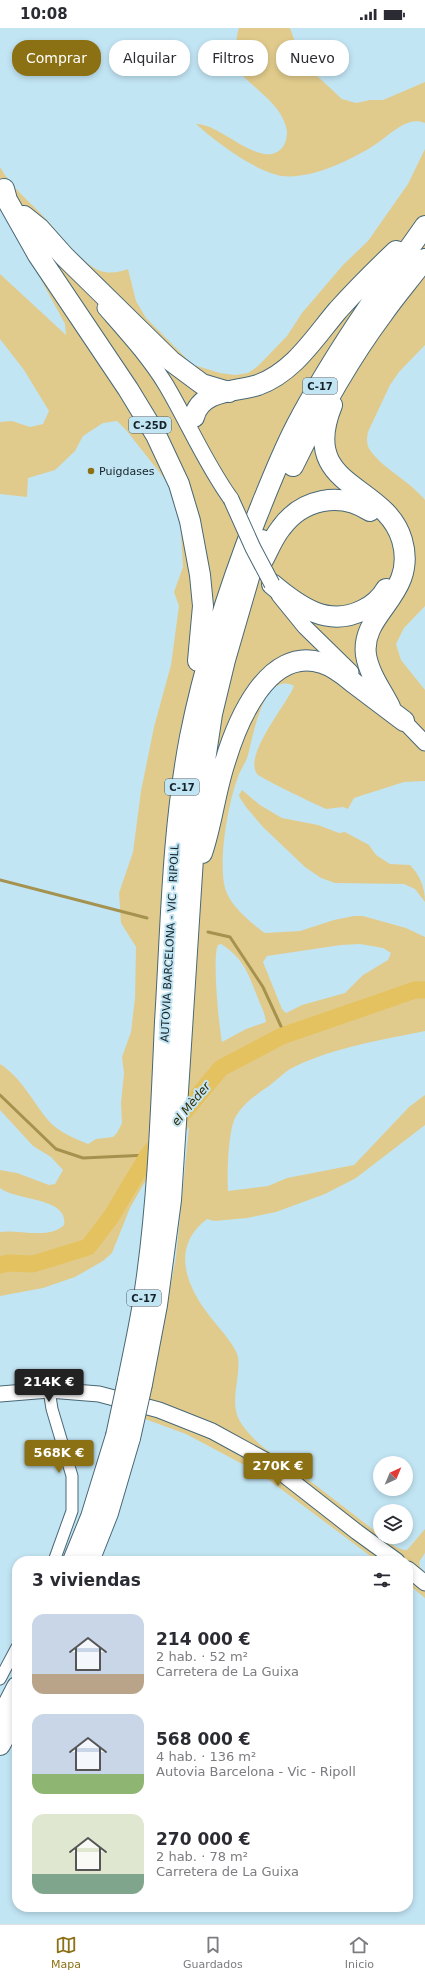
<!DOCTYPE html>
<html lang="es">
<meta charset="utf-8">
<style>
body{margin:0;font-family:"DejaVu Sans",sans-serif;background:#f7f7f7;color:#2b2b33;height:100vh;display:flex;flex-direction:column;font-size:15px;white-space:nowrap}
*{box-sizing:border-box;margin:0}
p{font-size:13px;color:#7c7c81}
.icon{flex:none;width:22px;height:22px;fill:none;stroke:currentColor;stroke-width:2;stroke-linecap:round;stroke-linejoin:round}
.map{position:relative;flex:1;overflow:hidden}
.details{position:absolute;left:12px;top:1528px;width:401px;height:356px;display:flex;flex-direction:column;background:#fff;border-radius:16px;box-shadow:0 2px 6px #0003}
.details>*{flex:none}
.top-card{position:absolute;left:12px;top:12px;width:401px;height:36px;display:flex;gap:8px}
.needle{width:26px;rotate:44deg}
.controls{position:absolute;left:373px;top:1428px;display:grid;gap:8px}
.controls a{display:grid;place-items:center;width:40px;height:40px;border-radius:50%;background:#fff;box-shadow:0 2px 6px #0003;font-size:20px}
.price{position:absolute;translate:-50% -34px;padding:0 9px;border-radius:4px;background:#8c7114;color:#fff;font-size:13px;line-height:26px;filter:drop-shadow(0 1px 2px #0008)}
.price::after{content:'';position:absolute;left:50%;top:24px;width:12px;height:9px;margin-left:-6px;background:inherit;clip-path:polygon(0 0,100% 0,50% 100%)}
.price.selected{background:#222;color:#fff}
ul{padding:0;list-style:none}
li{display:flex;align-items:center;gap:12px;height:100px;padding:0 20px}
li span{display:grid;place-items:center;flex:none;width:112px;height:80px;border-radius:12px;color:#555}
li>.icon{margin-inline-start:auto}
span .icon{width:48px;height:48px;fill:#fffc;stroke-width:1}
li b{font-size:17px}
h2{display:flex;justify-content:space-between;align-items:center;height:48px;padding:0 20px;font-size:17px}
.chip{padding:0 14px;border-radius:16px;background:#fff;box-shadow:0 2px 6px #0003;font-size:14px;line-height:36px}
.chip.selected{background:#8c7114;color:#fff}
.status{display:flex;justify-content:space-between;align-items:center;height:28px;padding:0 20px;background:#fff;direction:ltr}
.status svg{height:11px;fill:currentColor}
.dock{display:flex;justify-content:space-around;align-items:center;height:56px;border-top:1px solid #e1e1e2;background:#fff;font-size:11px;color:#7c7c81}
.dock a{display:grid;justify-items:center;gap:2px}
.dock .selected{color:#8c7114}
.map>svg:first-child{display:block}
.green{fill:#e1cb8c;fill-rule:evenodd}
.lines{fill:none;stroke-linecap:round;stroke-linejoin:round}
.stream{stroke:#a5924e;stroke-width:3}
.river{stroke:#e3c25f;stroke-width:17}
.street-casing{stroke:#496875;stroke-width:13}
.secondary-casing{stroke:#496875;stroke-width:17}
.highway-casing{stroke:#496875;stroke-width:22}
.street{stroke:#fff;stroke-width:11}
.secondary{stroke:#fff;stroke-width:15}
.highway{stroke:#fff;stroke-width:20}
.secondary-bridge-casing{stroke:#496875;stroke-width:17;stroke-linecap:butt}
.highway-bridge-casing{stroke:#496875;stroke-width:22;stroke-linecap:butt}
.secondary-bridge{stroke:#fff;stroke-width:15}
.highway-bridge{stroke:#fff;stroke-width:20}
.poi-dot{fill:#8c7114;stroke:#c2e5f4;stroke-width:1.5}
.labels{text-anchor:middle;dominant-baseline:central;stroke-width:4;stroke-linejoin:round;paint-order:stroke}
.shield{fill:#c2e5f4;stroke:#495c65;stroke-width:1}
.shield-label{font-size:10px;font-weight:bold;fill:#152228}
.poi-label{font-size:11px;fill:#152228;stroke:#c2e5f4;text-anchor:start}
.street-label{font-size:11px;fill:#152228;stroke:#c2e5f4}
.water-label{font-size:12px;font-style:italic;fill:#382b00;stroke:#c2e5f4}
</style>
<div class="status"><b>10:08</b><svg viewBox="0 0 49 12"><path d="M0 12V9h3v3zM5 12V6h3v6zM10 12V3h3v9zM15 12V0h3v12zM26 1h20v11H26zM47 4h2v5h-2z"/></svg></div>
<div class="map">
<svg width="425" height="1896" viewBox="0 0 425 1896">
<rect width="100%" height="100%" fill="#c2e5f4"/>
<path class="green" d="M 239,0 L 290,0 L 296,17 L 306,34 L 315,46 L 342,71 L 356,75 L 370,72 L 383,72 L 425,54 L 425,95 C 408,88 392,105 379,114 C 356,130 311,152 282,148 C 256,144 216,114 196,96 C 221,95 261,143 282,120 C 286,115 287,109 287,103 C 283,79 260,65 244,49 C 236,36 234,14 239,0 Z
M 425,121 L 425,317 L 399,344 L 390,357 L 368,404 C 367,409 366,417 370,422 C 384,442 409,452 425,472 L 425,578 L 404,600 L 396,616 L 401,632 L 425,662 L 425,753 L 404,754 L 354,770 L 348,781 L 343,779 L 326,781 C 303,770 280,760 258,747 C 241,729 288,675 294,658 C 263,642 253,710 248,727 C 246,735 240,742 238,749 C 228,775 218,833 225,860 C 230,878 251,895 265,905 L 300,903 L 334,892 L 354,888 L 363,888 L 406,900 L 425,909 L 425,1003 C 382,1012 336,1019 296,1038 C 286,1042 278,1051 269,1058 C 257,1066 244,1075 236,1088 C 228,1102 227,1147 228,1163 L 268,1158 L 287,1150 L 354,1137 L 409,1079 L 425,1067 L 425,1097 L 356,1150 L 325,1166 L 276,1184 L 247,1190 L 214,1193 L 207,1191 C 169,1220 187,1260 212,1291 C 219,1300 236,1318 238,1329 C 241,1351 228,1374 241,1395 C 255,1417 281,1432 303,1448 C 329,1467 354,1487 380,1507 L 380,1509 L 383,1509 C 390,1515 397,1522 407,1522 L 425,1501 L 425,1525 L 419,1534 L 420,1539 L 425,1544 L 425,1570 L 408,1556 L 408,1533 L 377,1533 L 261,1446 L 186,1406 L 145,1391 L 176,1229 L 189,1099 L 143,1157 L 130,1180 L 112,1225 L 103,1233 L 75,1249 L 43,1260 L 0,1268 L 0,1204 C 18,1201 49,1212 64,1197 C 69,1169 16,1173 0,1160 L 0,1142 L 17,1145 L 49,1157 L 55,1156 L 63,1142 L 51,1129 L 33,1118 L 0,1082 L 0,1036 C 21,1049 33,1074 48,1092 C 58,1104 74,1110 88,1116 L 96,1111 L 113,1109 L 117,1105 L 122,1095 L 121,1075 L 124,1045 L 122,1029 L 131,1004 L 132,995 L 135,970 L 136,919 L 121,895 L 119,865 L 133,824 L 141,763 L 154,699 L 171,637 L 179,578 L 174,564 L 183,539 L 180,489 L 175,469 L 164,450 L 126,402 L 117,393 L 103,395 L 83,408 L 75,423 L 55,442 L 28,450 L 27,469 L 0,466 L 0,394 L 12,393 L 30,399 L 43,396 L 49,383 L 24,342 L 0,311 L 0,246 L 66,307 L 65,296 L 0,176 L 0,139 C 11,159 28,172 43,188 C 59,204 78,232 98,242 C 108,246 118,245 128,241 L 136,273 L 146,290 L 188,332 L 194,337 L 220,345 L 235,347 L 248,345 L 258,338 L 287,308 L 302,285 L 343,237 L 368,213 L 408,156 ZM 221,916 C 245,931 249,948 259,973 C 262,980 265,986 266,994 L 246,1001 L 222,1014 C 219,998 212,929 218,917 ZM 360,916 L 383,920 L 391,925 L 388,932 L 363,947 L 345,965 L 302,977 L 286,985 L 282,981 L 263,934 L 267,928 L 341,917 Z
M 242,762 L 260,777 L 282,790 L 318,797 L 339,805 L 345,804 L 369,817 L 376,827 L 390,836 L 410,837 C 420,847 425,860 425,874 L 415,861 L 404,856 L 335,855 L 321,850 L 305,839 L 263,799 L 246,779 L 240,770 L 239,767 Z"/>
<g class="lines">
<path class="stream" d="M 0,852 L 147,890
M 208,904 L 230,909 L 263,959 L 285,1007
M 0,1067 L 56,1121 L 83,1130 L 148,1127"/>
<path class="river" d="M 0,1237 L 8,1235 L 33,1236 L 88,1219 L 111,1189 L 148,1127 L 221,1040 L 282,1008 L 415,962 L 425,962"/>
<g class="street-casing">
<path id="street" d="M 49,1362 L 52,1381 L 72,1448 L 72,1483 L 54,1533
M 0,1651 L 17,1619"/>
</g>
<g class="secondary-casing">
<path id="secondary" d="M 105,280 C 126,304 149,329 166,357 C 188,394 205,435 231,471
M 279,567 L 305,599 L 351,644
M 397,686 L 425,715
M 0,1366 L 49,1362 L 99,1366 L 159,1382 L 212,1403 L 265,1432 L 357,1504 L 397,1533
M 408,1541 L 425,1555"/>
</g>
<g class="highway-casing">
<path id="highway" d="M 4,161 L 7,172 L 38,227 L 128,361 L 156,407 L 179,456 L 190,493 L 200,547 L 203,578 L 198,633
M 24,188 L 39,200 L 64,228 L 171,333 L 202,356 L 229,364
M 332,377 C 298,461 385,454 402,512 C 418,567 360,584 366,627 C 369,646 382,663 390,679
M 194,389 C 201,361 236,364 258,357 C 294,344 315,309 338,282 C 356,262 376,242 396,223
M 293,438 C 319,385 347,334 382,287 C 395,268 411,250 425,231
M 263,532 C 269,521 273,510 281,500 C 302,471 340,463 370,483
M 272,556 C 298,578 328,600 363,582 C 373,577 381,570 386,561
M 202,825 C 212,796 215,764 225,734 C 237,694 268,617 322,635 C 335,639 345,648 355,656 C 371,668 387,680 404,693
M 128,1352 C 134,1322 141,1292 145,1262 C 158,1174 161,1084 165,994 C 171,899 172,803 190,709 C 205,633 229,560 257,488 C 269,458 281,427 296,398 C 333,328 379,263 425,198
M 142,1356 L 157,1277 L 171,1172 L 195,799 L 212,686 L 225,632 L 254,532 L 262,512
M 73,1533 L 91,1489 L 116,1408
M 89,1533 L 108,1485 L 130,1410
M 0,1692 L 17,1659
M 0,1717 L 17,1686"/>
</g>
<use href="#street" class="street"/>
<use href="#secondary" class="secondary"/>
<use href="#highway" class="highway"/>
<g class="secondary-bridge-casing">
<path id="secondary-bridge" d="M 231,471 L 253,520 L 272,556"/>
</g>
<g class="highway-bridge-casing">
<path id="highway-bridge" d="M 116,1408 L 128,1352
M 130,1410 L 142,1356"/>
</g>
<use href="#secondary-bridge" class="secondary-bridge"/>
<use href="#highway-bridge" class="highway-bridge"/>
</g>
<circle class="poi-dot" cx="91" cy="443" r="4"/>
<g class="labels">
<g class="shield">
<rect x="303" y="350" width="34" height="16" rx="3"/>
<rect x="129" y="389" width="42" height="16" rx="3"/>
<rect x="165" y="751" width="34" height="16" rx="3"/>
<rect x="127" y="1262" width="34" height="16" rx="3"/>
</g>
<g class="shield-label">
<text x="320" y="358">C-17</text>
<text x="150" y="397">C-25D</text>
<text x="182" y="759">C-17</text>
<text x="144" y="1270">C-17</text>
</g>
<g class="poi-label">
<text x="99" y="443">Puigdases</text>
</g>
<g class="street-label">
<text transform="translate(170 915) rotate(-87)">AUTOVIA BARCELONA - VIC - RIPOLL</text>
</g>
<g class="water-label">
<text transform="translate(191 1076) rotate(-50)">el Mèder</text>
</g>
</g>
</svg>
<div class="controls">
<a><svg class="needle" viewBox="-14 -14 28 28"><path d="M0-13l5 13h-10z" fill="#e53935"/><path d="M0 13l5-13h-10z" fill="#7c7c81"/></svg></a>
<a><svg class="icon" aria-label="layers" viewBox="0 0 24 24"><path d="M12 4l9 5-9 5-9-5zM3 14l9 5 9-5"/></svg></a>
</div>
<b class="price selected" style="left:49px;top:1375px">214K €</b>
<b class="price" style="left:59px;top:1446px">568K €</b>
<b class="price" style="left:278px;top:1459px">270K €</b>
<div class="top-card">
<a class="chip selected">Comprar</a>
<a class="chip">Alquilar</a>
<a class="chip">Filtros</a>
<a class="chip">Nuevo</a>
</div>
<section class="details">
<h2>3 viviendas<svg class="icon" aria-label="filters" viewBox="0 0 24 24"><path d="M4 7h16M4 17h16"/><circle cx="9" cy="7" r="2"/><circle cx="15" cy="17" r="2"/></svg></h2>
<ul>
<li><span style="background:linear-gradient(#c9d6e8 75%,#b9a48a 0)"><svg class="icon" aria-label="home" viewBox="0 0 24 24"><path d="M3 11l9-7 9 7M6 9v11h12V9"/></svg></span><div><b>214 000 €</b><p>2 hab. · 52 m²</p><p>Carretera de La Guixa</p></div></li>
<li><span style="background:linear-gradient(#c9d6e8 75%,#8fb573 0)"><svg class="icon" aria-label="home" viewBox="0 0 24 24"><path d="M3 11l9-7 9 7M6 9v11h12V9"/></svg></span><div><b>568 000 €</b><p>4 hab. · 136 m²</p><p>Autovia Barcelona - Vic - Ripoll</p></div></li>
<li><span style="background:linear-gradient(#dfe7d0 75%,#7fa58c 0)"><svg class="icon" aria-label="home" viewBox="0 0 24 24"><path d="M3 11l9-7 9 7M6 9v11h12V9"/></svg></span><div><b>270 000 €</b><p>2 hab. · 78 m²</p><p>Carretera de La Guixa</p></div></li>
</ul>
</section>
</div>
<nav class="dock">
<a class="selected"><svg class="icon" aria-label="map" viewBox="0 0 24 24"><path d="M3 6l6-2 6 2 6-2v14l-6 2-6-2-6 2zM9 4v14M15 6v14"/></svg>Mapa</a>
<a><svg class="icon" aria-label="saved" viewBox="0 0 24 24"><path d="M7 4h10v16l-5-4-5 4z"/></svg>Guardados</a>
<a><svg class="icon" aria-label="home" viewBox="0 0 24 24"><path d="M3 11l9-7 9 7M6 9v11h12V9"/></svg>Inicio</a>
</nav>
